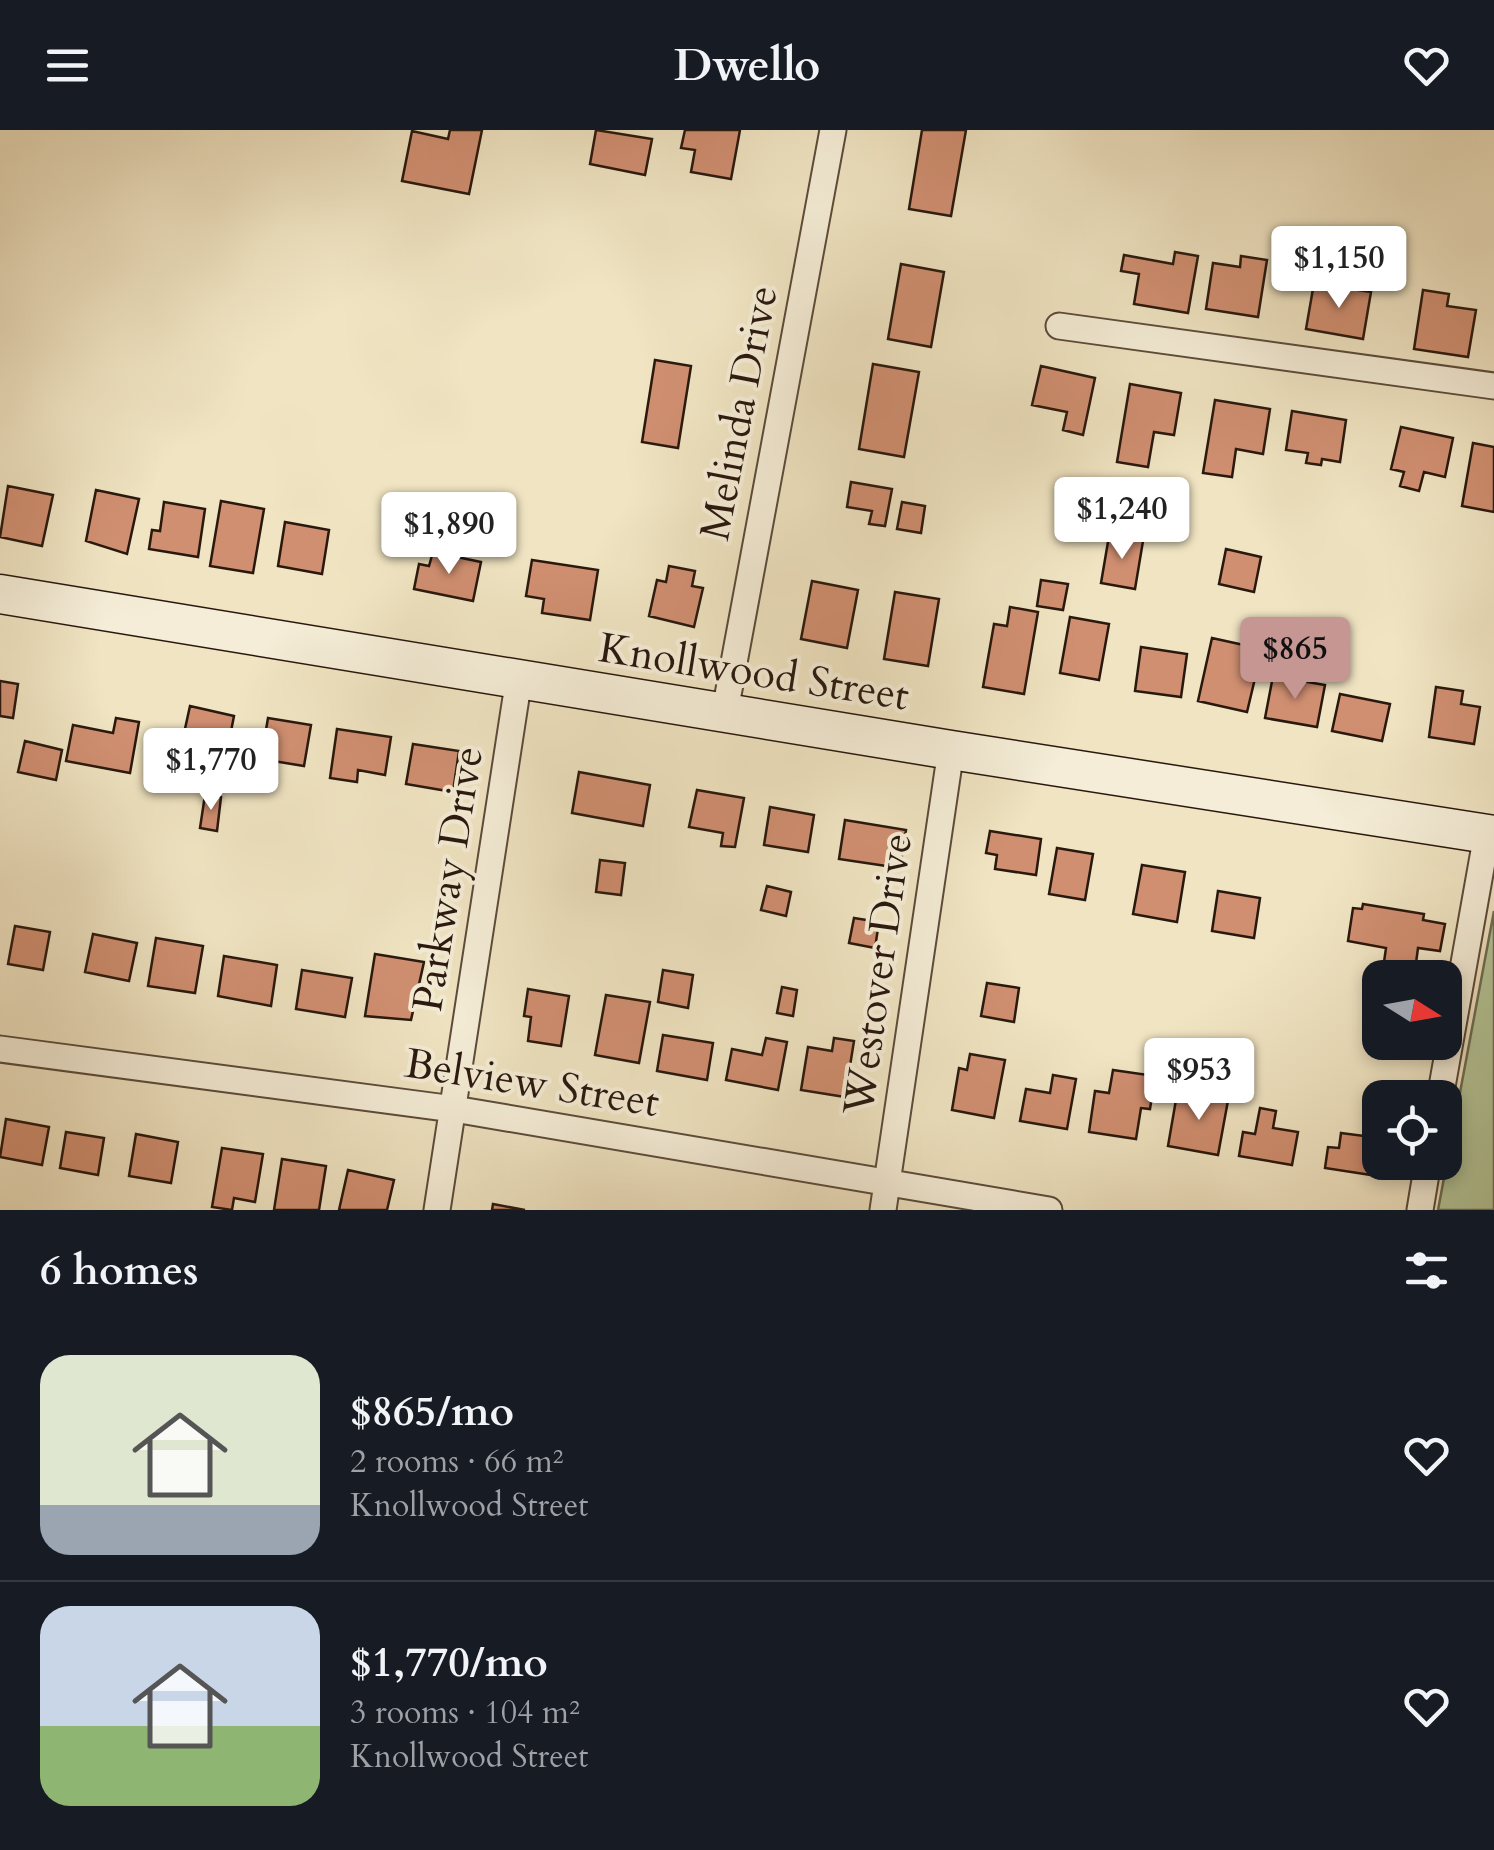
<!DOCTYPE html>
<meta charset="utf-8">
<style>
body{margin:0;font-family:Cardo,serif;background:#20242c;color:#f1f3f6;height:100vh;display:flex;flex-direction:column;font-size:38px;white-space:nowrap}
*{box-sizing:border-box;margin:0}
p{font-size:32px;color:#9ea1a6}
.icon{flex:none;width:55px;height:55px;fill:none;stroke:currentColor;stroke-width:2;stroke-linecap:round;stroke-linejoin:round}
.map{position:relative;height:1080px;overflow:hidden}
.details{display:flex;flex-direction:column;background:#171b24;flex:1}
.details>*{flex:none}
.needle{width:65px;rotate:101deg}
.buttons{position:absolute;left:1362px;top:830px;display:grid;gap:20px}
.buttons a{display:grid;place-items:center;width:100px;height:100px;border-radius:20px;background:#171b24;box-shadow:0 5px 15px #0003;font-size:50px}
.price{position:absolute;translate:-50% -85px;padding:0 22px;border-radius:10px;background:#fff;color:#222;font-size:32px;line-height:65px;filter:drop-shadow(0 2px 5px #0008)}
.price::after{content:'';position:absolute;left:50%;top:60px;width:30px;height:22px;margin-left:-15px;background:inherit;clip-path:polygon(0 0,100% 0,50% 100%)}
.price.active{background:#c59692;color:#111}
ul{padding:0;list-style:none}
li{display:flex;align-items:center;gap:30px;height:250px;padding:0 40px}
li+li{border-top:2px solid #363941}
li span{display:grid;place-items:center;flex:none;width:280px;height:200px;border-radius:30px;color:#555}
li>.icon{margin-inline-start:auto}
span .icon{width:120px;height:120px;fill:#fffc;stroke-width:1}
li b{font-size:42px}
h2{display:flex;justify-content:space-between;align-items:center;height:120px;padding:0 40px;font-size:42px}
header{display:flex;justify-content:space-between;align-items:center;height:130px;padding:0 40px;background:#171b24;font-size:45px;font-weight:700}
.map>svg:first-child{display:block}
.green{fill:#b4c598;stroke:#6e6e53;stroke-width:2.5}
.building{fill:#d08f71;stroke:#29180e;stroke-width:2.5}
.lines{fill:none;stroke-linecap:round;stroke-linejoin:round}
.minor-casing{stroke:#5b4b3b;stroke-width:29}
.secondary-casing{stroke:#29180e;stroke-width:41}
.minor{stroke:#f5edd7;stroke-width:25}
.secondary{stroke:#f5edd7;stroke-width:38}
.labels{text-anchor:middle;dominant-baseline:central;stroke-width:8;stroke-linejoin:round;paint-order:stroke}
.street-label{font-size:42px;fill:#29180e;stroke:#f5edd7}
</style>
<header><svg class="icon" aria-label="menu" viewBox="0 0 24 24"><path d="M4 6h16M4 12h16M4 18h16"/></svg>Dwello<svg class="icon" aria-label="heart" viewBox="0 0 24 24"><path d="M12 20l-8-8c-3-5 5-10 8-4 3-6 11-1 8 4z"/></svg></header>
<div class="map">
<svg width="1494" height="1080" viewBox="0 0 1494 1080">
<rect width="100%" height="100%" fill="#f0e4c2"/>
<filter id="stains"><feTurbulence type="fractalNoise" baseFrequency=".002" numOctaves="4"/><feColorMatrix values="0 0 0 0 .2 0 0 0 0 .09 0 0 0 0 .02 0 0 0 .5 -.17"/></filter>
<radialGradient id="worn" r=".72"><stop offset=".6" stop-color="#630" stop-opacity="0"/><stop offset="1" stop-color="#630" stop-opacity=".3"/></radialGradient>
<path class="green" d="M 1494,781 L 1494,1080 L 1438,1080 Z"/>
<path class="building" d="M 450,0 L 482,0 L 469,64 L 402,51 L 412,1 L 448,9 Z
M 596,0 L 652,9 L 645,45 L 590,34 Z
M 685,0 L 740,0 L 731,49 L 691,42 L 695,20 L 681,18 Z
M 922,0 L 966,0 L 951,86 L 909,79 Z
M 1175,122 L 1198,126 L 1188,183 L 1134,174 L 1139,144 L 1121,141 L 1124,125 L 1173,134 Z
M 1241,126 L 1267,130 L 1258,187 L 1206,179 L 1213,133 L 1240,137 Z
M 901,134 L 944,142 L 931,217 L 888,209 Z
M 1314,153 L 1371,162 L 1363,209 L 1306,199 Z
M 1423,160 L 1449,164 L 1447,176 L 1476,180 L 1468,227 L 1414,219 Z
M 655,230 L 691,236 L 678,318 L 642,312 Z
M 873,234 L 919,242 L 904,327 L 859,319 Z
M 1041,236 L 1095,248 L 1083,305 L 1063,300 L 1067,282 L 1032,275 Z
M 1130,254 L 1181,263 L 1174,305 L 1154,302 L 1148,337 L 1117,332 Z
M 1215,270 L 1270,279 L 1263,324 L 1236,319 L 1232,347 L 1203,343 Z
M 1292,281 L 1346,290 L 1340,332 L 1322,329 L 1321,335 L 1306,333 L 1308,323 L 1286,320 Z
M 1401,297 L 1453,308 L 1445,347 L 1424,342 L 1419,361 L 1400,356 L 1404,342 L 1391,339 Z
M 1473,313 L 1494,317 L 1494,382 L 1462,376 Z
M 851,352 L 892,359 L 885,396 L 869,394 L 872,381 L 847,377 Z
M 8,356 L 53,365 L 42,416 L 0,407 Z
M 96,360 L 139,369 L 127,424 L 86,411 Z
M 221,371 L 264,379 L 253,443 L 210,436 Z
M 164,372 L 205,379 L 198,427 L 149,419 L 152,400 L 160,401 Z
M 902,372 L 925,376 L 921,403 L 897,399 Z
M 285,392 L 329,400 L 322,444 L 278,436 Z
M 1109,406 L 1143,411 L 1135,459 L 1101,453 Z
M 1226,419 L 1261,427 L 1254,462 L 1219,454 Z
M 433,422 L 481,432 L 473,471 L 414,459 L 419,434 L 429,436 Z
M 532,430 L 598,440 L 590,490 L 542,483 L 544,469 L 526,466 Z
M 669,436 L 695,441 L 692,456 L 703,458 L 694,497 L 649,486 L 657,450 L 666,452 Z
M 1041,450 L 1068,454 L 1063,480 L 1037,476 Z
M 812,451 L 858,460 L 847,518 L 801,509 Z
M 895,462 L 939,469 L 928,536 L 884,529 Z
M 1010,477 L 1038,482 L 1024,564 L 983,557 L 994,494 L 1007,496 Z
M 1070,487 L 1109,494 L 1099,550 L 1060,543 Z
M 1212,508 L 1262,519 L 1247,582 L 1198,571 Z
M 1141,517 L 1187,524 L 1181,567 L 1135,561 Z
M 1273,546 L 1325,555 L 1317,597 L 1265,588 Z
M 0,551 L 18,554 L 13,588 L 0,586 Z
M 1436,557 L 1463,561 L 1461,574 L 1480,577 L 1474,614 L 1429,607 Z
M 1340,564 L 1390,574 L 1382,611 L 1332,601 Z
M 190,576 L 234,586 L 226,627 L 181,617 Z
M 116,588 L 139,592 L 130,643 L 66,631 L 73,595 L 113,603 Z
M 268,588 L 311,595 L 304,636 L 261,629 Z
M 337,599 L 391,607 L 385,645 L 358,640 L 357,652 L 330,648 Z
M 25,611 L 62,620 L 56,650 L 18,642 Z
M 413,614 L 459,621 L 453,662 L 406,654 Z
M 579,642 L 650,655 L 643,696 L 572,683 Z
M 697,660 L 744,668 L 735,717 L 721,716 L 723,703 L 689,697 Z
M 205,665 L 221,667 L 217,701 L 200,698 Z
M 770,677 L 814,685 L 808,722 L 764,715 Z
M 845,690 L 906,700 L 900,738 L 839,729 Z
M 990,701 L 1041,709 L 1036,745 L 995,739 L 997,725 L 986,723 Z
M 1057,718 L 1093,724 L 1085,770 L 1049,764 Z
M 600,730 L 625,733 L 621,765 L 596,762 Z
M 1142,735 L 1185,742 L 1177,792 L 1133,784 Z
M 767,756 L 791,762 L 786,786 L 761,780 Z
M 1218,761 L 1260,768 L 1254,808 L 1212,801 Z
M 1363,774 L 1424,784 L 1423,790 L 1445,794 L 1440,821 L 1418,818 L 1414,848 L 1382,846 L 1386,818 L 1348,811 L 1353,778 L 1362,779 Z
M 854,788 L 879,792 L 875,818 L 849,813 Z
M 15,796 L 50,802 L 43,840 L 8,834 Z
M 93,804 L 137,813 L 129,851 L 85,842 Z
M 156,808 L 203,816 L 195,863 L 148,856 Z
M 375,824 L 424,832 L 411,890 L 365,886 Z
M 224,826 L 277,835 L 271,876 L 218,866 Z
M 302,840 L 352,848 L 345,887 L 296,879 Z
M 663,840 L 693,845 L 688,878 L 658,872 Z
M 987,853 L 1019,858 L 1014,892 L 981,886 Z
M 782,857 L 797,860 L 793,886 L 777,883 Z
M 528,859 L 569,866 L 561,916 L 528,911 L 531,887 L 524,886 Z
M 606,865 L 650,872 L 639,933 L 595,925 Z
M 663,905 L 713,913 L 707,950 L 657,941 Z
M 766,908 L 787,912 L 778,960 L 726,950 L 732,919 L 762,925 Z
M 834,908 L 854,911 L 845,967 L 801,960 L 808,917 L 832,921 Z
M 970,924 L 1005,930 L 994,988 L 952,980 L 959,938 L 967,940 Z
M 1113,940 L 1155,946 L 1150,979 L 1141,978 L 1136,1009 L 1089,1002 L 1095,961 L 1109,963 Z
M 1053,945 L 1076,949 L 1067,999 L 1020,991 L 1026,959 L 1050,963 Z
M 1204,961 L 1229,965 L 1218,1025 L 1168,1016 L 1177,964 L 1203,969 Z
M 1260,978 L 1276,981 L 1273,998 L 1298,1002 L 1292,1035 L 1239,1026 L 1243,1002 L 1255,1004 Z
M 6,989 L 49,997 L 42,1035 L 0,1027 Z
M 66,1002 L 104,1008 L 98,1045 L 60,1038 Z
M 1341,1003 L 1380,1008 L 1380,1032 L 1397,1032 L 1396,1038 L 1385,1036 L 1384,1047 L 1325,1038 L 1328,1017 L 1339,1018 Z
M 136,1004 L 178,1012 L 171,1053 L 129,1046 Z
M 222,1018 L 263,1024 L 255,1072 L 234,1068 L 232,1080 L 212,1077 Z
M 282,1029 L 326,1036 L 319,1080 L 274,1080 Z
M 348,1040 L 394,1050 L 387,1080 L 339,1080 Z
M 493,1074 L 525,1080 L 492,1080 Z"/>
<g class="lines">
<g class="minor-casing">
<path id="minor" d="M 1059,196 L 1494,256
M 725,581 L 833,0
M 0,919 L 454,979 L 1049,1080
M 1440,968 L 1487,704
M 437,1080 L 519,548
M 883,1080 L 951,620
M 1420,1080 L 1428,1032"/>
</g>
<g class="secondary-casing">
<path id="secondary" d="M 0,464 L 951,620 L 1494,705"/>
</g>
<use href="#minor" class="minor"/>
<use href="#secondary" class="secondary"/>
</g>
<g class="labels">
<g class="street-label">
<text transform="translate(739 283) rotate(-79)">Melinda Drive</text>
<text transform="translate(754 542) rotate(9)">Knollwood Street</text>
<text transform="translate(448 749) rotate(-81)">Parkway Drive</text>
<text transform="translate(878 844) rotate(-82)">Westover Drive</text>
<text transform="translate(532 953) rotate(9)">Belview Street</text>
</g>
</g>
<rect width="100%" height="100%" filter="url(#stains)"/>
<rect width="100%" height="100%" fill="url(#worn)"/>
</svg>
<div class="buttons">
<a><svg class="needle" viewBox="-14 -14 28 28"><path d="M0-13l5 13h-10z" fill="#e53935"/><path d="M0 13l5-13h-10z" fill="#9ea1a6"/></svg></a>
<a><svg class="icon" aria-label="locate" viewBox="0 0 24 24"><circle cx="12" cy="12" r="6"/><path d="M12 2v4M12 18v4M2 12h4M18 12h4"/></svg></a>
</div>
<b class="price" style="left:1339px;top:181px">$1,150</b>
<b class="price" style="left:1122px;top:432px">$1,240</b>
<b class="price" style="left:449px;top:447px">$1,890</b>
<b class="price active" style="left:1295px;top:572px">$865</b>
<b class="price" style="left:211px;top:683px">$1,770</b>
<b class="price" style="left:1199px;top:993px">$953</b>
</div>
<section class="details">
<h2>6 homes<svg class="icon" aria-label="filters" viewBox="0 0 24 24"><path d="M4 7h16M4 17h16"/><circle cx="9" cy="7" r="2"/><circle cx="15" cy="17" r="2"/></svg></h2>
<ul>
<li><span style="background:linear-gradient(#dfe7d0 75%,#9aa5b1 0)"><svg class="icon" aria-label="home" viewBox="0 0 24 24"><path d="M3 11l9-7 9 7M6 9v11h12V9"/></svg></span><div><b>$865/mo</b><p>2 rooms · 66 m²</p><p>Knollwood Street</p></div><svg class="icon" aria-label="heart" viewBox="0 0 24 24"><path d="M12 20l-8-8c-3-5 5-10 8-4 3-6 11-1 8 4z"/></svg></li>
<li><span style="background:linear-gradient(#c9d6e8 60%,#8fb573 0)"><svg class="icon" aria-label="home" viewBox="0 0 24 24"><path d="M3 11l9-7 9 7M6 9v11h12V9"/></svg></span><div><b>$1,770/mo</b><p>3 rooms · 104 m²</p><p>Knollwood Street</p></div><svg class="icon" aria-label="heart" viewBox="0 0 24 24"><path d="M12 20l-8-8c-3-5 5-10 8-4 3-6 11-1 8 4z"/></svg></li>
</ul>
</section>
